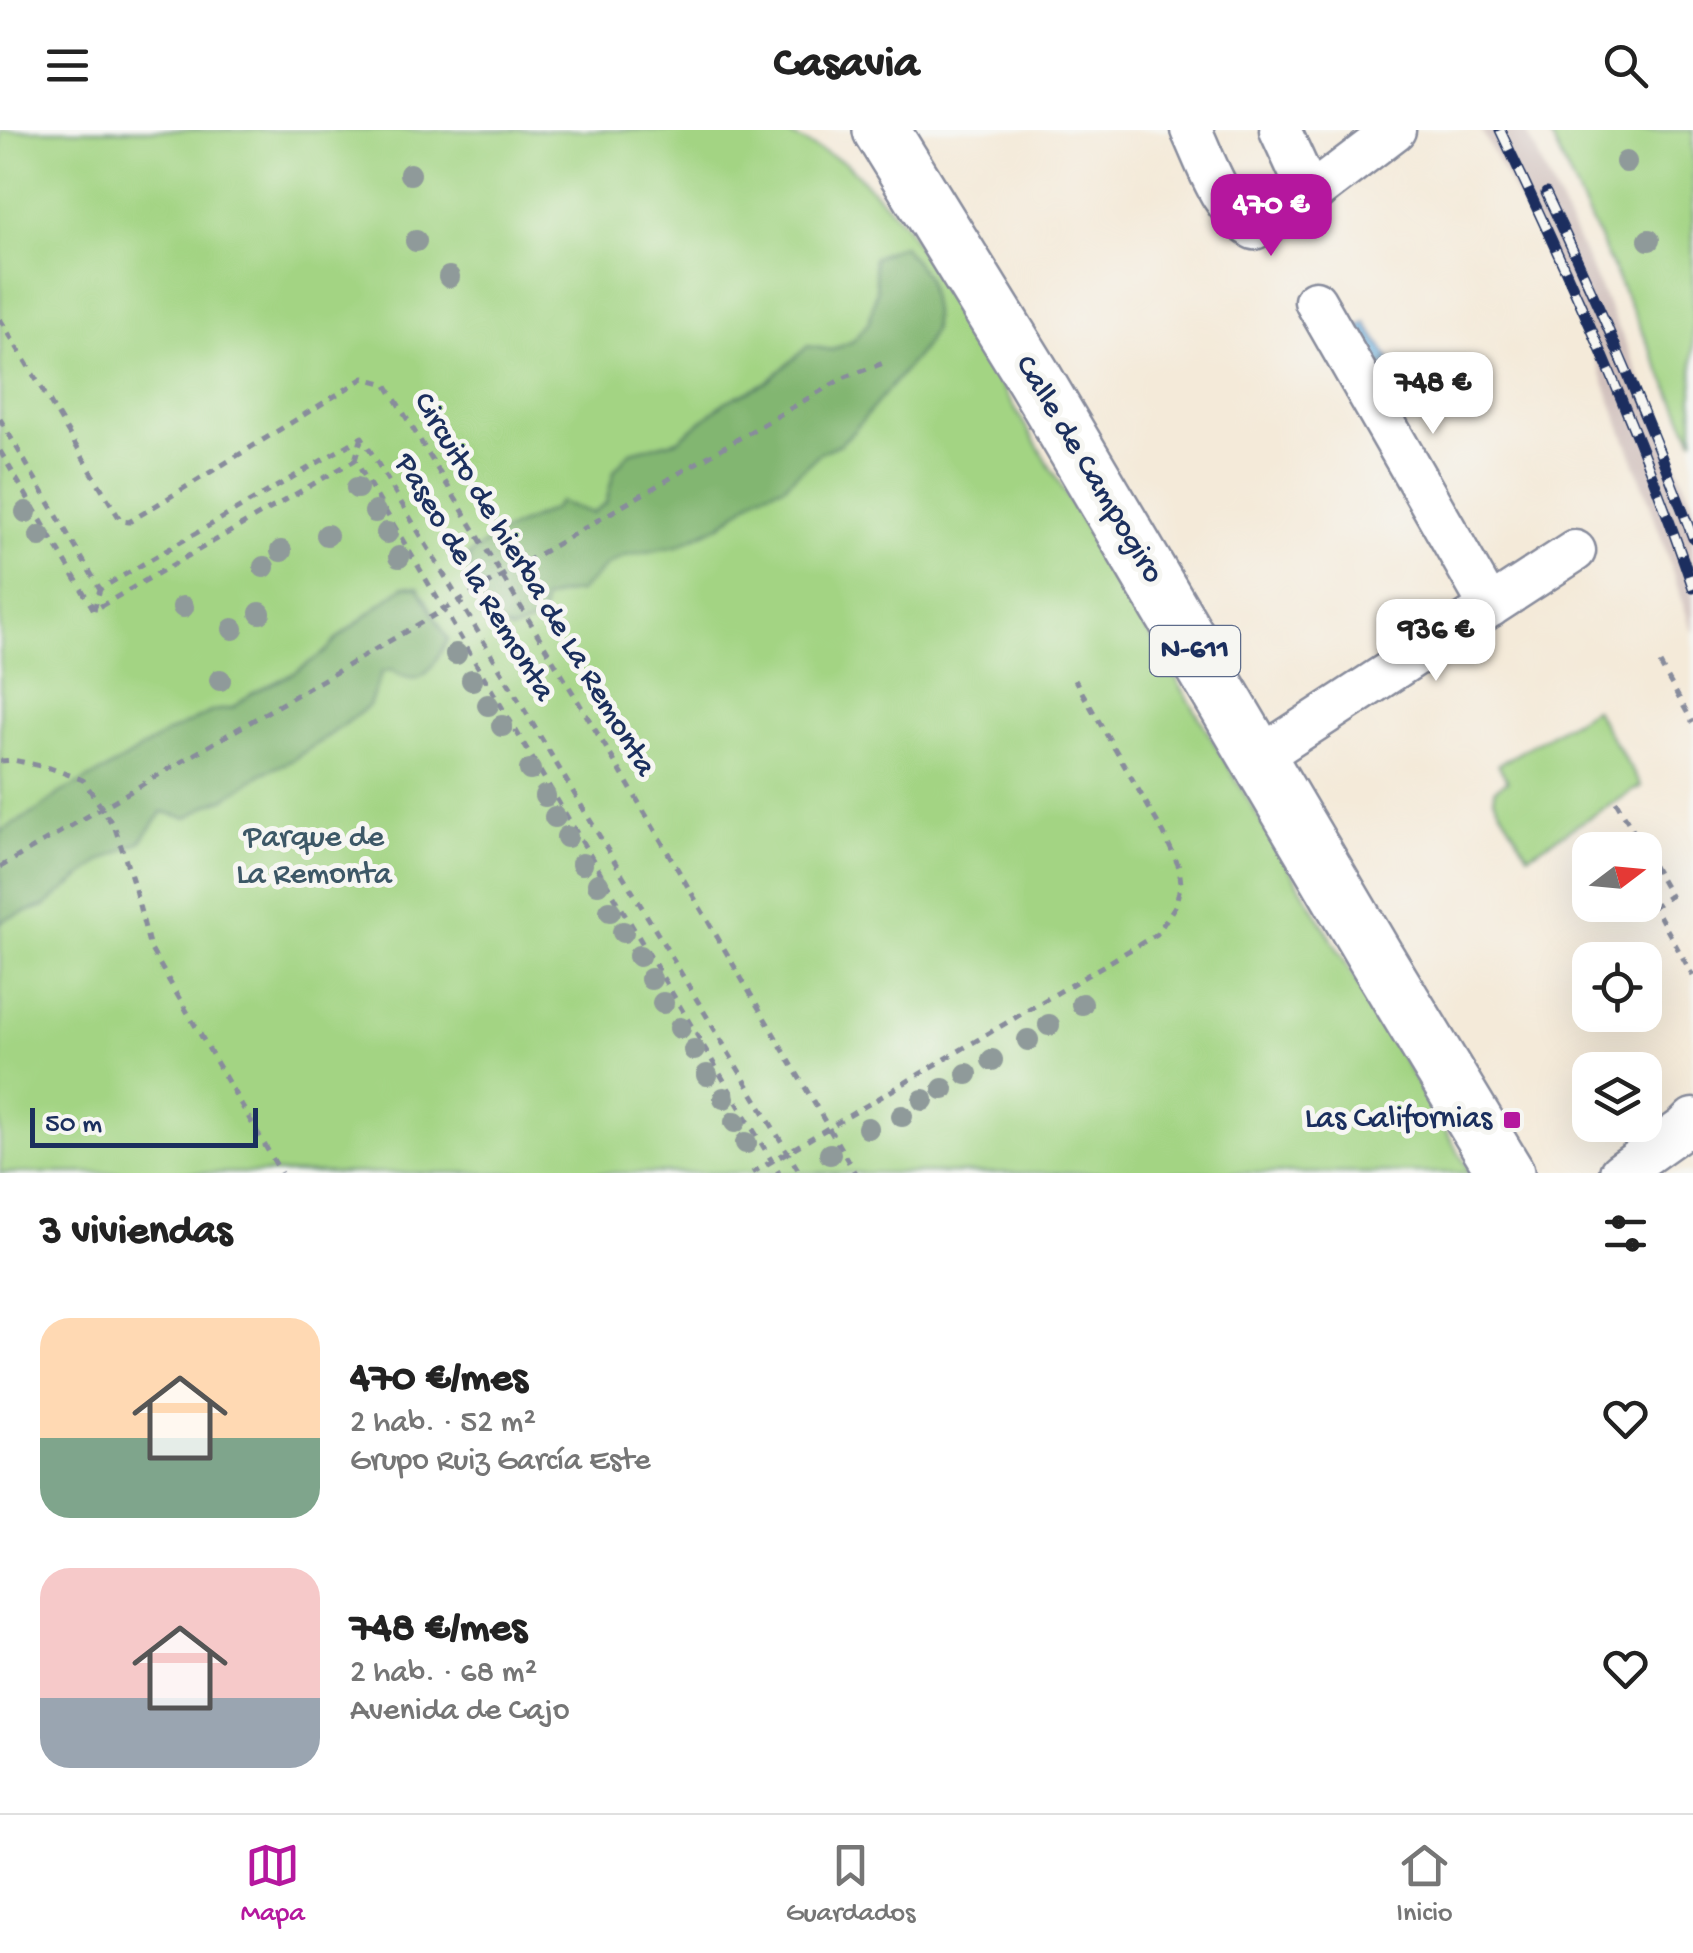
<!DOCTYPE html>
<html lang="es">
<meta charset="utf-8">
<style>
body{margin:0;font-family:"Gochi Hand",sans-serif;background:#f6f6f6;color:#222;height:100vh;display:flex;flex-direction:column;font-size:38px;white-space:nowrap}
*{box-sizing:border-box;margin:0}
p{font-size:32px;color:#767676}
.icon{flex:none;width:55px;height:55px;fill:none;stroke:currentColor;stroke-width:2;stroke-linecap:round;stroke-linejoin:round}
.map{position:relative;height:1043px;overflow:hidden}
.details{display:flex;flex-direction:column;background:#fff;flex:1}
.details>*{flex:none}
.needle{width:65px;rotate:74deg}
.buttons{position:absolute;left:1572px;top:702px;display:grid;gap:20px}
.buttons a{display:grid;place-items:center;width:90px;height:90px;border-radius:20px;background:#fff;box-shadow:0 10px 40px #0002;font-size:50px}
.scale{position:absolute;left:30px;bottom:25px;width:228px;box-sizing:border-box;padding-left:10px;border:5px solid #1b2f5e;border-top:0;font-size:28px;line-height:35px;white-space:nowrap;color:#1b2f5e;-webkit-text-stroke:8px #f6f6f2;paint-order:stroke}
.price{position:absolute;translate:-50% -85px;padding:0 22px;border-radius:20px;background:#fff;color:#222;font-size:32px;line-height:65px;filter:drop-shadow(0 2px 5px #0008)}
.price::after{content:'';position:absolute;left:50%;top:60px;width:30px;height:22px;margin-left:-15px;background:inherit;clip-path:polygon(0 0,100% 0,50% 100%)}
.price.current{background:#b5179e;color:#fff}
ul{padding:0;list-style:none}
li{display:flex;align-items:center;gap:30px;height:250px;padding:0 40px}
li span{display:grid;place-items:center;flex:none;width:280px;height:200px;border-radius:30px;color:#555}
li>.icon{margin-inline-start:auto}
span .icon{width:120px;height:120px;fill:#fffc;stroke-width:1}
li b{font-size:42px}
h2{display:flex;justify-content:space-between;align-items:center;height:120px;padding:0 40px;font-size:42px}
header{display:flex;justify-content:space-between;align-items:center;height:130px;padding:0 40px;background:#fff;font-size:45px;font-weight:700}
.tabs{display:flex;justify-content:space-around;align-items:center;height:140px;border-top:2px solid #e0e0e0;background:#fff;font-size:28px;color:#767676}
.tabs a{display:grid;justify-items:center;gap:5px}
.tabs .current{color:#b5179e}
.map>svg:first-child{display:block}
.industrial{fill:#d0c0bc}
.green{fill:#a3d483;stroke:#5f8270;stroke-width:2.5}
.forest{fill:#82b671;stroke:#4e7268;stroke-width:2.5}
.water{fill:#63aada;stroke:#3f6c9c;stroke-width:2.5}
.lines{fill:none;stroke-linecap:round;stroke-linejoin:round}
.minor-casing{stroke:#888c9c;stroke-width:45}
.highway-casing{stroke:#888c9c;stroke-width:60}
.path{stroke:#888c9c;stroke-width:5;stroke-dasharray:8 8;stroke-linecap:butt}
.minor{stroke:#fff;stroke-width:40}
.highway{stroke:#fff;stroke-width:55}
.rail-casing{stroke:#1b2f5e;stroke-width:11}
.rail{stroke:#f6f6f2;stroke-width:8;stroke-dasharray:22;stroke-linecap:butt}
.tree{fill:#8f9a9a}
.poi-dot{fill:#b5179e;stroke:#f6f6f2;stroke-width:4}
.labels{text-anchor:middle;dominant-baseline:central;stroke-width:10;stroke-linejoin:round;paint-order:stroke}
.shield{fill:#f6f6f2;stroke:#5d6b8a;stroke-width:2.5}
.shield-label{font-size:30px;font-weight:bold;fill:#1b2f5e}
.street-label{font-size:32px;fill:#1b2f5e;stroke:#f6f6f2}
.park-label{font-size:32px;fill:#3d5867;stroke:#f6f6f2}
.poi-label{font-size:32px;fill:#1b2f5e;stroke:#f6f6f2;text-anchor:end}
</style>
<header><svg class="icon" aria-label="menu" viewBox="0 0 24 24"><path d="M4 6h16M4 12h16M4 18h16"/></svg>Casavia<svg class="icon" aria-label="search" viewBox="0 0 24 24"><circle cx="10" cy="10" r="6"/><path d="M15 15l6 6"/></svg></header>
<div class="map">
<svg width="1693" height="1043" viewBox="0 0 1693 1043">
<rect width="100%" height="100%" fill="#f6f6f2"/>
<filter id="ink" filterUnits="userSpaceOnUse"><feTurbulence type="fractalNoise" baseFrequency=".01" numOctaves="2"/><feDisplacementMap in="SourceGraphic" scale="20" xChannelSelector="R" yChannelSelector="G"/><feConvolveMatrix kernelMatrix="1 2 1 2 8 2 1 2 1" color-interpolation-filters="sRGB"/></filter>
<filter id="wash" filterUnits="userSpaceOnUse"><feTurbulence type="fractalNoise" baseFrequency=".0048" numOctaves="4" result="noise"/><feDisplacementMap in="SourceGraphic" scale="40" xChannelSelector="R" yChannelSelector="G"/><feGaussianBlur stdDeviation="2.25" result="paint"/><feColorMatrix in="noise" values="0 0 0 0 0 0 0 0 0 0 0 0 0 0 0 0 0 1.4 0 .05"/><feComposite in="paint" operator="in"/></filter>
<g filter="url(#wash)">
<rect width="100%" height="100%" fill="#f4ead9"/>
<path class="industrial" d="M 1481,0 L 1526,0 L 1622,205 L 1664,303 L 1693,375 L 1693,504 L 1648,368 L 1576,179 Z"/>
<path class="green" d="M 0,0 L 780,0 L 846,33 L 905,94 L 1471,1043 L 0,1043 Z
M 1548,0 L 1693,0 L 1693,310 Z
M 1594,579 L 1641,656 L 1528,725 L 1494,669 L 1495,659 L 1508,651 L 1498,635 Z"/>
<path class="forest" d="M 902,115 L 927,147 L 933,181 L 933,200 L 924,217 L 851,304 L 840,314 L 821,322 L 784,356 L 760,364 L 721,395 L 677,416 L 625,426 L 607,435 L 579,462 L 561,464 L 544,470 L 542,489 L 511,501 L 498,494 L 483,475 L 484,458 L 469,440 L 469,425 L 499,404 L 553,379 L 559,372 L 592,383 L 606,373 L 614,341 L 630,322 L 678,310 L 725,272 L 767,252 L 808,216 L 832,220 L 853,211 L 869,192 L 877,160 L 873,128 Z
M 404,456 L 418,457 L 448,510 C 433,534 425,563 392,540 L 382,542 L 369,576 L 331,604 L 291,631 L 263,643 L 226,668 L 208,675 L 187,688 L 163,682 L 140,712 L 101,731 L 45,776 L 5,789 L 0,795 L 0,702 L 40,679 L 60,663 L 110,638 L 167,603 L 213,581 L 232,578 L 251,564 L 294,543 L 325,522 L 338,508 Z"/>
<path class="water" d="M 1366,193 L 1391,231 L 1373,243 L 1348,205 Z"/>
</g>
<g filter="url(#ink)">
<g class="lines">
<g class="minor-casing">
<path id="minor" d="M 1191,0 C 1208,36 1219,77 1254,99 L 1286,83 L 1395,0
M 1280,0 L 1309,63
M 1315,171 L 1490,477
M 1258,628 L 1575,421
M 1620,1043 L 1685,997 L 1693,989"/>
</g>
<g class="highway-casing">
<path id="highway" d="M 881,0 L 1034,248 L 1376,828 L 1506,1043"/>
</g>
<path class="path" d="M 0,189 L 121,391 L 129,392 L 364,248 L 386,254 L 625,649 L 855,1043
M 0,289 L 100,459 L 362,307 L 800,1043
M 0,321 L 94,480 L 355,330 L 779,1043
M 355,330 L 361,310
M 94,480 L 100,459
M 1660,534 L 1693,593
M 0,631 L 13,630 L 50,638 L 83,650 L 102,678 L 115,698 L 133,752 L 150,818 L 281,1043
M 1616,671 L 1644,720
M 1645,722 L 1670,766 L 1654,776 L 1693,846
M 0,737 L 843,248 L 886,232
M 752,1043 L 1157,804 L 1175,776 L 1181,754 L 1179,737 L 1164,704 L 1075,550"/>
<use href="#minor" class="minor"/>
<use href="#highway" class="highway"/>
<g class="rail-casing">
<path id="rail" d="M 1500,0 C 1571,149 1640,302 1693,458
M 1546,63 C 1600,176 1649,291 1693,408"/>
</g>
<use href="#rail" class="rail"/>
</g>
<g class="tree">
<circle cx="1626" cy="32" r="11"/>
<circle cx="410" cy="44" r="11"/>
<circle cx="1649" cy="110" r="11"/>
<circle cx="416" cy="111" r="11"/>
<circle cx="449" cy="147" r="11"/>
<circle cx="357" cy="358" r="11"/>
<circle cx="26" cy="382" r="11"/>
<circle cx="375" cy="382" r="11"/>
<circle cx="387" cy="403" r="11"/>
<circle cx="327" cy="405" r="11"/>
<circle cx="40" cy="406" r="11"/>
<circle cx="281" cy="421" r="11"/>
<circle cx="399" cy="427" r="11"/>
<circle cx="264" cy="437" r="11"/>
<circle cx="183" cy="477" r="11"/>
<circle cx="260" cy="483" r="11"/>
<circle cx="233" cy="499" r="11"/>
<circle cx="456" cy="524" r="11"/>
<circle cx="220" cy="550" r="11"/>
<circle cx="472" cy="550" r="11"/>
<circle cx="488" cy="575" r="11"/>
<circle cx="502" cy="596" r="11"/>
<circle cx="530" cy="640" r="11"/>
<circle cx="545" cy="666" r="11"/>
<circle cx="555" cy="687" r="11"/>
<circle cx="567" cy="707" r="11"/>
<circle cx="582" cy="734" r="11"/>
<circle cx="598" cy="754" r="11"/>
<circle cx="610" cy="781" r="11"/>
<circle cx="623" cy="802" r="11"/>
<circle cx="639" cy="826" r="11"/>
<circle cx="651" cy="849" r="11"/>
<circle cx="663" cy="873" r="11"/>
<circle cx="1082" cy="874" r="11"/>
<circle cx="1049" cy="895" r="11"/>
<circle cx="680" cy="898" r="11"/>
<circle cx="1028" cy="910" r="11"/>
<circle cx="694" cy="920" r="11"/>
<circle cx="992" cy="930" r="11"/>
<circle cx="967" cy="944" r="11"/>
<circle cx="707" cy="945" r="11"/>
<circle cx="943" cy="959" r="11"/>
<circle cx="724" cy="968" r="11"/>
<circle cx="923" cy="970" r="11"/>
<circle cx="902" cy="986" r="11"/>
<circle cx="735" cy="992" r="11"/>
<circle cx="868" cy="998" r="11"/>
<circle cx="746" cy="1013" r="11"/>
<circle cx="830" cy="1024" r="11"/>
</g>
</g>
<rect class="poi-dot" x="1502" y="980" width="20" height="20" rx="5"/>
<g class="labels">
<rect class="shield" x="1150" y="496" width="90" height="50" rx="8"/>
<g class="shield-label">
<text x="1195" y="521">N-611</text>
</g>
<g class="street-label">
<text transform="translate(1088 340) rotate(59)">Calle de Campogiro</text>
<text transform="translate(473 448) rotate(59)">Paseo de la Remonta</text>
<text transform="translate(533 455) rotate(59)">Circuito de hierba de La Remonta</text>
</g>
<g class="park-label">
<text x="314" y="709">Parque de<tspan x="314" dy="37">La Remonta</tspan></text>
</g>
<g class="poi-label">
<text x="1492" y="990">Las Californias</text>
</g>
</g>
</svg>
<div class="buttons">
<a><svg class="needle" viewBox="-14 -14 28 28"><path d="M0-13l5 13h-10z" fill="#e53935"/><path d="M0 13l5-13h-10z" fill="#767676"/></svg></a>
<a><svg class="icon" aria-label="locate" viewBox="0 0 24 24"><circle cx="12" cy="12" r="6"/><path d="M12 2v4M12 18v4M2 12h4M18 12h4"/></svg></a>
<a><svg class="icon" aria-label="layers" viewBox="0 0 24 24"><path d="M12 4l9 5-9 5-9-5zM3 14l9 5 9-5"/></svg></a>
</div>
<div class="scale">50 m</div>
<b class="price current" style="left:1271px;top:129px">470 €</b>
<b class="price" style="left:1433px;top:307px">748 €</b>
<b class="price" style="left:1436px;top:554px">936 €</b>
</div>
<section class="details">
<h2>3 viviendas<svg class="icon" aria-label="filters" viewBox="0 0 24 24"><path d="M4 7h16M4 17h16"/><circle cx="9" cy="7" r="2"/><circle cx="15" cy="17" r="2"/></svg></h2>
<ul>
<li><span style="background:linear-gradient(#ffd9b3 60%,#7fa58c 0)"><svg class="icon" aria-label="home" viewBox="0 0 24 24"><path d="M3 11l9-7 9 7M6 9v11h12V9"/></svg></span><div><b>470 €/mes</b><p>2 hab. · 52 m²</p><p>Grupo Ruiz García Este</p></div><svg class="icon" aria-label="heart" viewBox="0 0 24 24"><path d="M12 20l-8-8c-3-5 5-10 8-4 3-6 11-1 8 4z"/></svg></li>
<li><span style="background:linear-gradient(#f6c9c9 65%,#9aa5b1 0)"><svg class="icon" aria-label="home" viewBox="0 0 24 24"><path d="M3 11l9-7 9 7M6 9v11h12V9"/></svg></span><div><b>748 €/mes</b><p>2 hab. · 68 m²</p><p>Avenida de Cajo</p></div><svg class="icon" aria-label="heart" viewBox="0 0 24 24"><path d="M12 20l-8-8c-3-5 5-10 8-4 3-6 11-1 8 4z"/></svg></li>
</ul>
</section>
<nav class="tabs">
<a class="current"><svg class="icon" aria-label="map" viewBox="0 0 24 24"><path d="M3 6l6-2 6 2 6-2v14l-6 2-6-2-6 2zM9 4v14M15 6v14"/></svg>Mapa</a>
<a><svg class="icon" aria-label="saved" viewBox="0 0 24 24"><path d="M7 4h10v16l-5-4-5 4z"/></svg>Guardados</a>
<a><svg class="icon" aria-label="home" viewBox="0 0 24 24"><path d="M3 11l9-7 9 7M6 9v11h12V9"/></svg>Inicio</a>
</nav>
